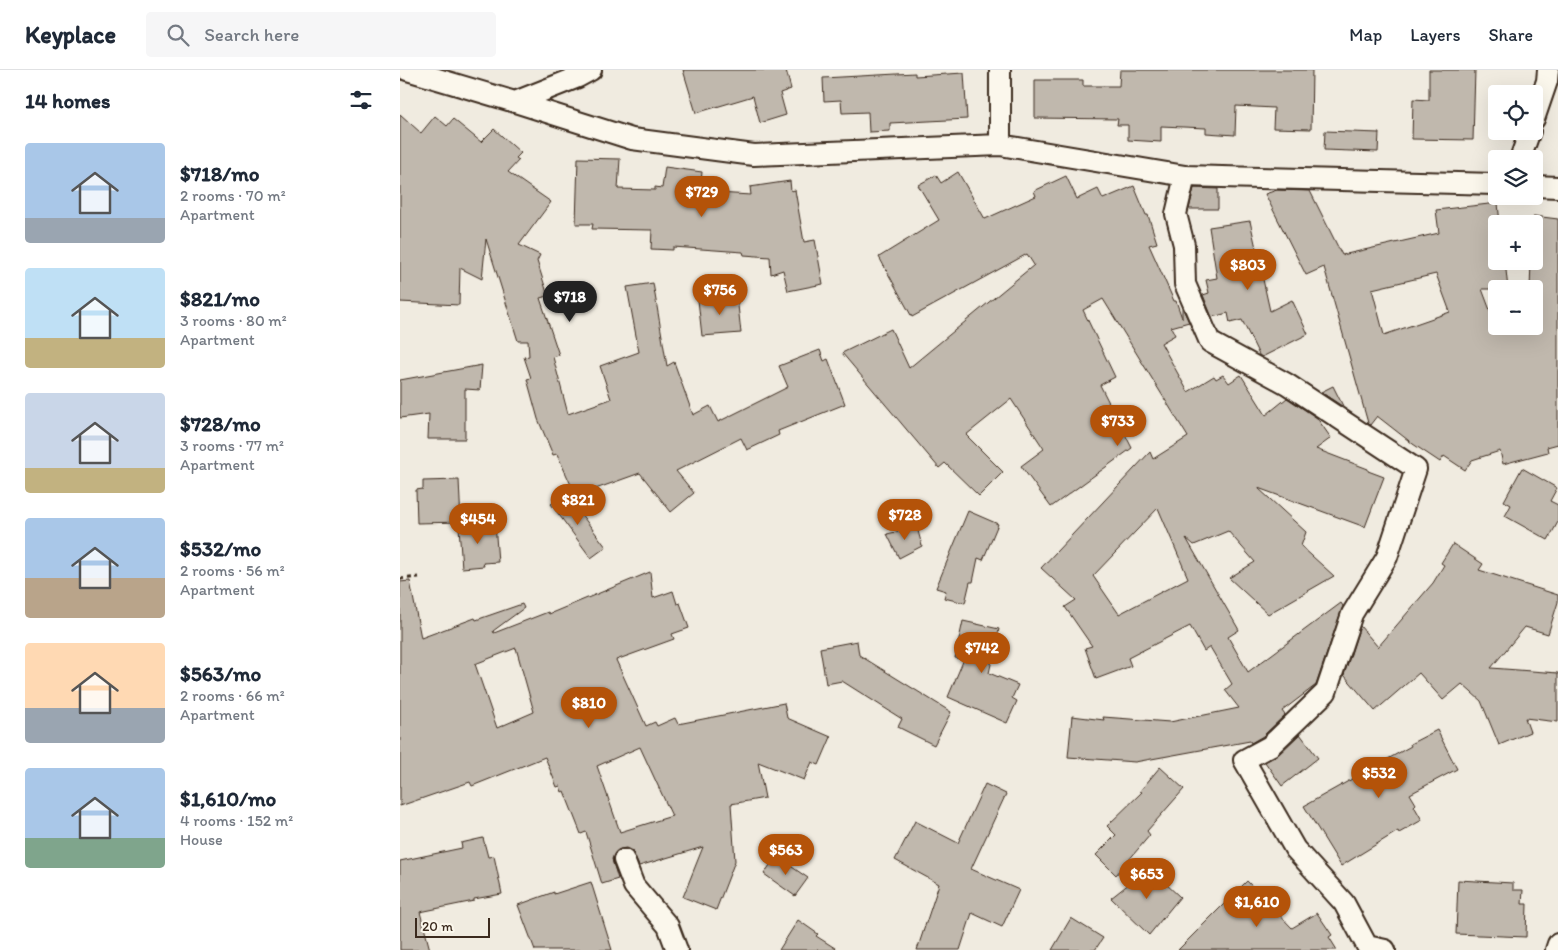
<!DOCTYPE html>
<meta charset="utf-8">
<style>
body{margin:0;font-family:Itim,sans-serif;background:#f6f6f7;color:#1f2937;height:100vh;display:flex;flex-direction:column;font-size:19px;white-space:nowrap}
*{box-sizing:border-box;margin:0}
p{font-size:16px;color:#747a83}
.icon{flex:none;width:28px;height:28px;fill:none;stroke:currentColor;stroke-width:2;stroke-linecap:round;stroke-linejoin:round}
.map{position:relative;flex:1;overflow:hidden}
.details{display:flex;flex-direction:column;background:#fff;width:400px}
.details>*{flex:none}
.fabs{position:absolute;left:1088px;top:15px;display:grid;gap:10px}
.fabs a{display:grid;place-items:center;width:55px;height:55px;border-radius:5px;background:#fff;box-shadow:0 5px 20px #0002;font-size:25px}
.scale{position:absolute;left:15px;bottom:12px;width:75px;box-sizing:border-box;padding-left:5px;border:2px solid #3b2a1e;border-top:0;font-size:14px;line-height:18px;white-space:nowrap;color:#3b2a1e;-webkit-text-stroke:4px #fbf7ec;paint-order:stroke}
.price{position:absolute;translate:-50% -42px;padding:0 11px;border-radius:18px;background:#b45309;color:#fff;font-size:16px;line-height:32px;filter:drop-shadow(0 1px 2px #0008)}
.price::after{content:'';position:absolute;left:50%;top:30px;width:15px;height:11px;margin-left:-8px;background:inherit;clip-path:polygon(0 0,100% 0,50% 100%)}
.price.selected{background:#222;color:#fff}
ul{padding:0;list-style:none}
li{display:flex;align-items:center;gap:15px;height:125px;padding:0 25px}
li span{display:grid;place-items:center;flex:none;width:140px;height:100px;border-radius:5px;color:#555}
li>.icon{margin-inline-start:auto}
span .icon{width:60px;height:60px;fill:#fffc;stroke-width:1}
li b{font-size:21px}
h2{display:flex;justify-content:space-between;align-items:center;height:60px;padding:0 25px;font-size:21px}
header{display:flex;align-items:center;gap:30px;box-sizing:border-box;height:70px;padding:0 25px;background:#fff;border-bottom:1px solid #e0e1e3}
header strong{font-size:24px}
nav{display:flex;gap:28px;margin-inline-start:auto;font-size:18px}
.search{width:350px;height:45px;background:#f6f6f7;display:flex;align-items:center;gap:12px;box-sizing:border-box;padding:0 18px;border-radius:5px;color:#747a83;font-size:19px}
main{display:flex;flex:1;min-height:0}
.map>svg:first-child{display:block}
.building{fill:#c0b8ad;stroke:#3b2a1e;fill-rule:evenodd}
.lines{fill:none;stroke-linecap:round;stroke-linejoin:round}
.minor-casing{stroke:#3b2a1e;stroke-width:24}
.path{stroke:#3b2a1e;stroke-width:3;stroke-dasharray:4 4;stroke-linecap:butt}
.minor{stroke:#fbf7ec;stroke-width:20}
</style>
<header>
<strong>Keyplace</strong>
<div class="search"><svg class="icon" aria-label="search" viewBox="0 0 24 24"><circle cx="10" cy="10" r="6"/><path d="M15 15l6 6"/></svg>Search here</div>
<nav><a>Map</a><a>Layers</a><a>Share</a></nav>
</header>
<main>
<section class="details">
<h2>14 homes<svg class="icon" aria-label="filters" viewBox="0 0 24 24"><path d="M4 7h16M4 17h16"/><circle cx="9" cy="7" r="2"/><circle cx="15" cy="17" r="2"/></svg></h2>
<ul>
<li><span style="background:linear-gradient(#a9c7e8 75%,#9aa5b1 0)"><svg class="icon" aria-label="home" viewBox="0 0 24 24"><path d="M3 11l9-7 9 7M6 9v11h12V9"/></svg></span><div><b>$718/mo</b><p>2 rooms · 70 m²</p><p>Apartment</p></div></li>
<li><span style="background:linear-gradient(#bfe0f5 70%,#c2b280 0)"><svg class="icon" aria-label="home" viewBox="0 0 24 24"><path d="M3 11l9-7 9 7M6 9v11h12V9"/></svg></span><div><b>$821/mo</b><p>3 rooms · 80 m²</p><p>Apartment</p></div></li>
<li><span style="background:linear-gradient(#c9d6e8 75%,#c2b280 0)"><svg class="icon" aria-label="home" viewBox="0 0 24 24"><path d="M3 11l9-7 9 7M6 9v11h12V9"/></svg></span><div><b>$728/mo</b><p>3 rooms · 77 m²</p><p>Apartment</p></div></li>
<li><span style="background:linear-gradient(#a9c7e8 60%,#b9a48a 0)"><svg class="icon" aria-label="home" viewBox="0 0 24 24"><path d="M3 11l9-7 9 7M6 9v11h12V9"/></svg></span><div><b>$532/mo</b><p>2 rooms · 56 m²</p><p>Apartment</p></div></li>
<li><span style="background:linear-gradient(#ffd9b3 65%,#9aa5b1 0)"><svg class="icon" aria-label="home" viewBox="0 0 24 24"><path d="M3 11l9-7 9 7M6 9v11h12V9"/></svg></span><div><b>$563/mo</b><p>2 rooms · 66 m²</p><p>Apartment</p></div></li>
<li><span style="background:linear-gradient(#a9c7e8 70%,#7fa58c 0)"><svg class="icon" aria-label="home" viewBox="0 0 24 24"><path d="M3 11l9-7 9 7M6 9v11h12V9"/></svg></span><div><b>$1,610/mo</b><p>4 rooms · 152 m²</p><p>House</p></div></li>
</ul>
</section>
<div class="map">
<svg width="1158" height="880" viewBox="0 0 1158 880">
<rect width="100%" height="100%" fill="#f0ebe0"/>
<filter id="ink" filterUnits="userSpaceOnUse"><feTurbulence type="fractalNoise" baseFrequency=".02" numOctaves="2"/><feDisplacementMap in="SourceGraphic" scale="10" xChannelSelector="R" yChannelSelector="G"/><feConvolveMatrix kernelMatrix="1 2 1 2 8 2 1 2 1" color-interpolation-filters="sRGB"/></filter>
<g filter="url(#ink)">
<path class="building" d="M 283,0 L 386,0 L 391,19 L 380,23 L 386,45 L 360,53 L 353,26 L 296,43 Z
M 720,0 L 912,0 L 911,59 L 873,58 L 874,38 L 836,36 L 835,65 L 806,63 L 806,58 L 761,56 L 761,72 L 728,70 L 728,55 L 717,55 L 718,49 L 635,48 L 635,10 L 683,10 L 683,16 L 719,16 Z
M 1029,0 L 1075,0 L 1073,70 L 1012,69 L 1013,29 L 1029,30 Z
M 515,3 L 515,6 L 564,3 L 567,49 L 490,53 L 490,61 L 469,62 L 468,42 L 442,43 L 441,30 L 424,31 L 423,8 Z
M 0,44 L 21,63 L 35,46 L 47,56 L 53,49 L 81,72 L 94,59 L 121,83 L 116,88 L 119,90 L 108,102 L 151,132 L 119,175 L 140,185 L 137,191 L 148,226 L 140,228 L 159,285 L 153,287 L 168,344 L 211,329 L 200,296 L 239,282 L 227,217 L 253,213 L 267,296 L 274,292 L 293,345 L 310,336 L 318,352 L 388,317 L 379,296 L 420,280 L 424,291 L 428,289 L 445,334 L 378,361 L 379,365 L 347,380 L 341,368 L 276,401 L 294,423 L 271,442 L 240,403 L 176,426 L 157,384 L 153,385 L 138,349 L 127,309 L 131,308 L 124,287 L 129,286 L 128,271 L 118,271 L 86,169 L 82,209 L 60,198 L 59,235 L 0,232 Z
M 925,61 L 979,63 L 978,82 L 924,80 Z
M 178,88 L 220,89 L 218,119 L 255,120 L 255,117 L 262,118 L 265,97 L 302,102 L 300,122 L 351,125 L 350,117 L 390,111 L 391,121 L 395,120 L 404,172 L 415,170 L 423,214 L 388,221 L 383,200 L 371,204 L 370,187 L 344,185 L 343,182 L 273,177 L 273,180 L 251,179 L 252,160 L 192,159 L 193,154 L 176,154 Z
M 558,102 L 585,149 L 636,126 L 634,121 L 666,106 L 677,129 L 698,119 L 703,129 L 734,116 L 746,145 L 748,145 L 757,173 L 749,175 L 774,231 L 776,231 L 782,248 L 782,237 L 789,252 L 771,257 L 775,265 L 761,273 L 788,322 L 814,306 L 816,309 L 823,305 L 829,313 L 841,305 L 866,345 L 887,328 L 917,348 L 931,368 L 916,379 L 968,399 L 968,401 L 984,407 L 965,457 L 858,418 L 906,462 L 901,476 L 934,506 L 868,544 L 829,508 L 855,492 L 828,461 L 794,475 L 786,468 L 839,560 L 828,567 L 848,602 L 941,533 L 943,536 L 916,615 L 882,641 L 885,645 L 863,666 L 851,673 L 850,671 L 735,692 L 668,687 L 672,646 L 704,650 L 703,647 L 770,652 L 839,638 L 825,620 L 832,614 L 810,577 L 804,581 L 790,556 L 728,588 L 731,596 L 696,609 L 685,578 L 692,576 L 665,537 L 676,530 L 641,498 L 750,382 L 753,389 L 788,367 L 703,229 L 683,240 L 715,307 L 700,315 L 732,378 L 651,437 L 621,396 L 644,379 L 611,329 L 566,365 L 603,402 L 579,426 L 545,393 L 539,398 L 442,283 L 491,259 L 509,298 L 634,195 L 627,184 L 512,247 L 479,187 L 539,150 L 518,115 L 536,105 L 541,113 ZM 758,438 L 788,508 L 719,544 L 693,506 Z
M 794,118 L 818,119 L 818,139 L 789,139 Z
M 877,120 L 910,121 L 942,185 L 1039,163 L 1036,140 L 1098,133 L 1100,154 L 1096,154 L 1096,191 L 1105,191 L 1108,219 L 1082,219 L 1096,256 L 1112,256 L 1113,263 L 1127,263 L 1127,256 L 1134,256 L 1134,219 L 1130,219 L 1131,191 L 1134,191 L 1134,146 L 1158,149 L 1158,374 L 1147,377 L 1148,382 L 1103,394 L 1100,381 L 1072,390 L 1065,400 L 1044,386 L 1040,392 L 1013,374 L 977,346 L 970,355 L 968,353 L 924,197 L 906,205 L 865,124 ZM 1036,204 L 1050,242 L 984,265 L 972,219 Z
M 850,151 L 870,241 L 892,230 L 908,264 L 862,287 L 859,285 L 842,250 L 830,253 L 828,243 L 812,247 L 803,225 L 809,223 L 806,210 L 817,208 L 809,157 Z
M 337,226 L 341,263 L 302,266 L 298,230 Z
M 82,295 L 80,320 L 65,319 L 65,369 L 28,369 L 29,344 L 0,348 L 0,310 Z
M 933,316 L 943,336 L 942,336 L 921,322 Z
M 1122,398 L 1157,418 L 1150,431 L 1158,435 L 1158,452 L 1148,470 L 1105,446 L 1111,435 L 1104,431 Z
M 59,410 L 61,452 L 17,453 L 16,420 L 23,419 L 23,411 Z
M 165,423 L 206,477 L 191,488 L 151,434 Z
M 568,441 L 598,454 L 583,490 L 578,488 L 573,512 L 570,512 L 565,533 L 544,528 L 546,521 L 536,518 Z
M 95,454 L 98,492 L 83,493 L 84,496 L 62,498 L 59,457 Z
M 517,457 L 522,476 L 499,488 L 487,464 Z
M 1053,474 L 1083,494 L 1079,500 L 1158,525 L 1158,532 L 1148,564 L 1125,557 L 1091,598 L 1158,603 L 1158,652 L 1125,648 L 1130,662 L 1099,675 L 1081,631 L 1062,614 L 1043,630 L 1019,603 L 975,641 L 944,605 L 960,556 L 978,577 L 1033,513 L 1044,495 L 1041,493 Z
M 250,502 L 253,528 L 273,521 L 277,534 L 280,533 L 289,558 L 272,564 L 274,569 L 216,590 L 246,656 L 255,652 L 257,656 L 275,648 L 278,654 L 384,633 L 387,648 L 431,667 L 419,695 L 412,692 L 404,710 L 358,692 L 365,728 L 331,734 L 335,791 L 316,840 L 283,827 L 303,777 L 239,796 L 232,781 L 226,778 L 220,779 L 215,783 L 212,789 L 218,809 L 202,814 L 186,762 L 181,764 L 164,721 L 162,722 L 160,716 L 157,717 L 145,687 L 72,716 L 70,712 L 0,736 L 0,512 L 10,511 L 21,568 L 75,548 L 76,550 L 122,534 L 124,538 L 93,561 L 94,563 L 148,542 L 149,544 ZM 116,578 L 134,642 L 97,658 L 75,594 ZM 240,677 L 272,746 L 220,762 L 197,696 Z
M 563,551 L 599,559 L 589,603 L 618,615 L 612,628 L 617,631 L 607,653 L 548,627 L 564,589 L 555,588 Z
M 457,571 L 459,585 L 551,642 L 534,675 L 498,657 L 502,649 L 442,611 L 426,614 L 420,578 Z
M 1037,660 L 1057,699 L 1010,724 L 1016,734 L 1014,736 L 1022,750 L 999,763 L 998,761 L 941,796 L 904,736 L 1011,676 L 1010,674 Z
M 900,664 L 918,688 L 882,716 L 865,692 L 878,685 Z
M 760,697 L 784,719 L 747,761 L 750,765 L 716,805 L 696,785 L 716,765 L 707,756 L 742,722 L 740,721 Z
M 585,714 L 606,724 L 571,799 L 619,820 L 602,857 L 572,843 L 560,880 L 517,880 L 539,814 L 495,790 L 515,751 L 558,773 Z
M 83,768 L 88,787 L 94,786 L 102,824 L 74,829 L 74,831 L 20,842 L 30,880 L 0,880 L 0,791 L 62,778 L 61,773 Z
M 376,786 L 408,808 L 395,826 L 364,804 Z
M 749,798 L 780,827 L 749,865 L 711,828 Z
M 1058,810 L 1113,813 L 1113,820 L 1123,820 L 1122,834 L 1127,834 L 1126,867 L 1056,864 Z
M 847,811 L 892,858 L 917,843 L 932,865 L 929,867 L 937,880 L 778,880 Z
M 191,812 L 212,880 L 135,880 L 118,835 L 154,822 L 154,824 Z
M 671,848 L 703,868 L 695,880 L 652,880 Z
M 398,850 L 418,864 L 416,866 L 438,880 L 379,880 Z"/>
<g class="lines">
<g class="minor-casing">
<path id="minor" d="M 7,0 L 115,32 L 232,69 L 354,85 L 600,75 L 785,106 L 1096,114
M 600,0 L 600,75
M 115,32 L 178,7 L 191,0
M 1134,49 L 1147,11 L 1148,0
M 1120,89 L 1130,61
M 785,106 L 776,144 L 784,175 L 785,214 L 810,272 L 887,314 L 1016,399 L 987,487 L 952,544 L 926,622 L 870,676 L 844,690 L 895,779 L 944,833 L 967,876 L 985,880
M 1134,116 L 1158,117
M 224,790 L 234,816 L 268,856 L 277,880
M 1156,880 L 1158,874"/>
</g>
<path class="path" d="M 0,509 L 19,507"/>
<use href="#minor" class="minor"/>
</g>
</g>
</svg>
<div class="fabs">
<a><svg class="icon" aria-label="locate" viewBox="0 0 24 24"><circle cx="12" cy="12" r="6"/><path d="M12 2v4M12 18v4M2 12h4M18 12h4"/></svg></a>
<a><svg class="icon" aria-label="layers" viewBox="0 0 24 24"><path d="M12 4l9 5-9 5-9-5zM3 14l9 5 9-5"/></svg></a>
<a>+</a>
<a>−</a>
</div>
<div class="scale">20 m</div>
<b class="price" style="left:302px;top:148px">$729</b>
<b class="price" style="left:848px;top:221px">$803</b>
<b class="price" style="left:320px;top:246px">$756</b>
<b class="price selected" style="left:170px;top:253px">$718</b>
<b class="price" style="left:718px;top:377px">$733</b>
<b class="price" style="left:178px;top:456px">$821</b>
<b class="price" style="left:505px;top:471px">$728</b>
<b class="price" style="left:78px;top:475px">$454</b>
<b class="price" style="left:582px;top:604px">$742</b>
<b class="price" style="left:189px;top:659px">$810</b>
<b class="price" style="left:979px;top:729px">$532</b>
<b class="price" style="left:386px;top:806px">$563</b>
<b class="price" style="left:747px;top:830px">$653</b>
<b class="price" style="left:857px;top:858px">$1,610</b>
</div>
</main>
